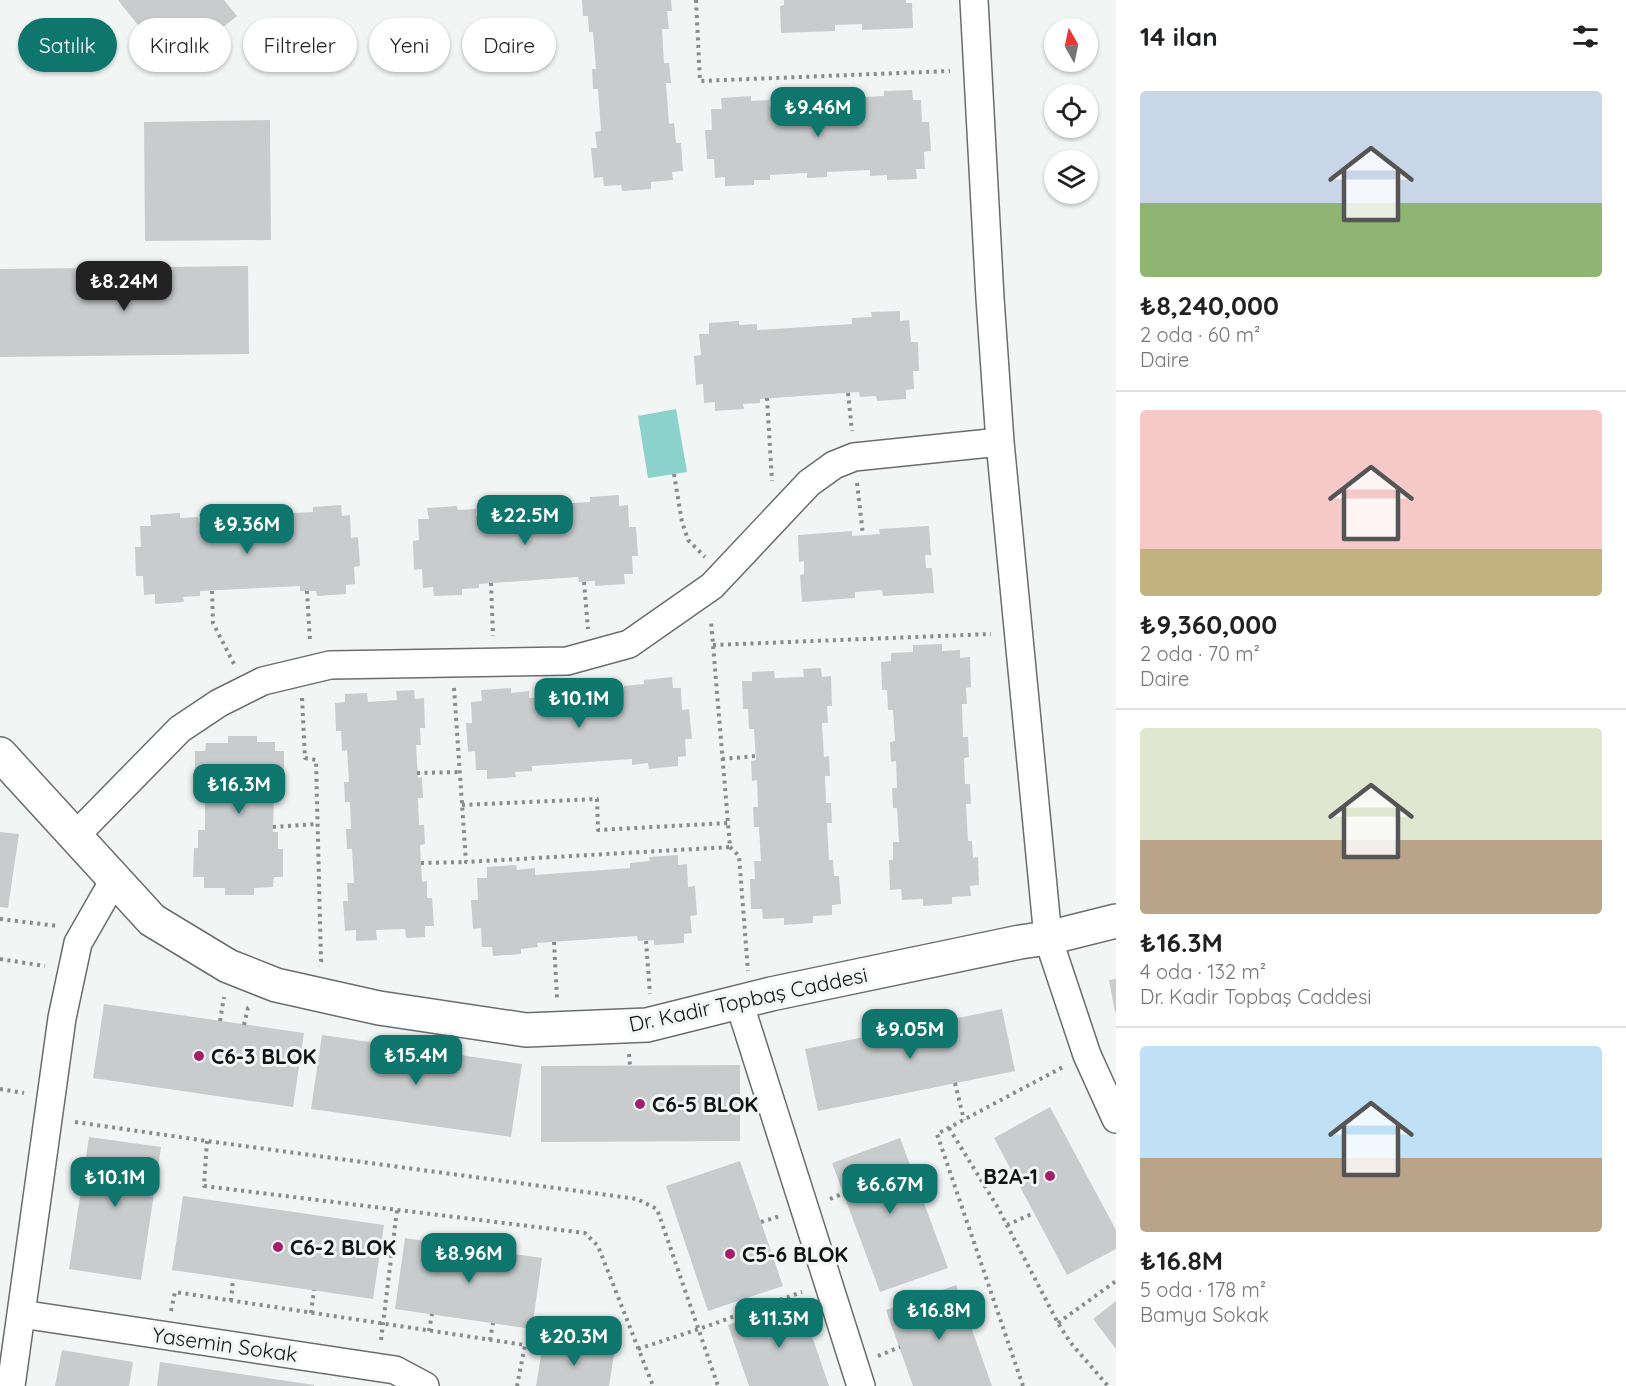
<!DOCTYPE html>
<html lang="tr">
<meta charset="utf-8">
<style>
body{margin:0;font-family:Quicksand,sans-serif;background:#f6f6f6;color:#202124;height:100vh;display:flex;flex-direction:column;font-size:22px;white-space:nowrap}
*{box-sizing:border-box;margin:0}
p{font-size:20px;color:#757577}
.icon{flex:none;width:33px;height:33px;fill:none;stroke:currentColor;stroke-width:2;stroke-linecap:round;stroke-linejoin:round}
.map{position:relative;flex:1;overflow:hidden}
.details{display:flex;flex-direction:column;background:#fff;width:510px}
.details>*{flex:none}
.guide{position:absolute;left:18px;top:18px;width:570px;height:54px;display:flex;gap:12px}
.needle{width:39px;rotate:351deg}
.buttons{position:absolute;left:1044px;top:18px;display:grid;gap:12px}
.buttons a{display:grid;place-items:center;width:54px;height:54px;border-radius:50%;background:#fff;box-shadow:0 2px 4px #0004;font-size:30px}
.price{position:absolute;translate:-50% -51px;padding:0 14px;border-radius:12px;background:#0f766e;color:#fff;font-size:20px;line-height:39px;filter:drop-shadow(0 2px 3px #0008)}
.price::after{content:'';position:absolute;left:50%;top:36px;width:18px;height:14px;margin-left:-9px;background:inherit;clip-path:polygon(0 0,100% 0,50% 100%)}
.price.active{background:#222;color:#fff}
ul{padding:0;list-style:none}
li{display:grid;align-content:center;gap:12px;height:318px;padding:0 24px}
li+li{border-top:2px solid #e0e0e0}
li span{display:grid;place-items:center;height:186px;border-radius:6px;color:#555}
li>.icon{margin-inline-start:auto}
span .icon{width:108px;height:108px;fill:#fffc;stroke-width:1}
li b{font-size:26px}
h2{display:flex;justify-content:space-between;align-items:center;height:72px;padding:0 24px;font-size:26px}
.chip{padding:0 21px;border-radius:27px;background:#fff;box-shadow:0 2px 4px #0004;font-size:21px;line-height:54px}
.chip.active{background:#0f766e;color:#fff}
main{display:flex;flex:1;min-height:0}
.map>svg:first-child{display:block}
.green{fill:#8bd1cc}
.building{fill:#c8cccc}
.lines{fill:none;stroke-linecap:round;stroke-linejoin:round}
.street-casing{stroke:#6a6d6d;stroke-width:30}
.secondary-casing{stroke:#6a6d6d;stroke-width:36}
.path{stroke:#898c8c;stroke-width:4;stroke-dasharray:3 4.5;stroke-linecap:butt}
.street{stroke:#fff;stroke-width:27}
.secondary{stroke:#fff;stroke-width:33}
.poi-dot{fill:#a51e69;stroke:#f1f6f5;stroke-width:2}
.labels{text-anchor:middle;dominant-baseline:central;stroke-width:6;stroke-linejoin:round;paint-order:stroke}
.street-label{font-size:21px;fill:#121313;stroke:#f1f6f5}
.poi-label{font-size:21px;font-weight:bold;fill:#121313;stroke:#f1f6f5;text-anchor:start}
</style>
<main>
<div class="map">
<svg width="1116" height="1386" viewBox="0 0 1116 1386">
<rect width="100%" height="100%" fill="#f1f6f5"/>
<path class="green" d="M 676,409 L 687,472 L 648,478 L 638,416 Z"/>
<path class="building" d="M 118,0 L 224,0 L 237,16 L 172,68 Z
M 582,0 L 671,0 L 672,11 L 667,11 L 669,29 L 662,29 L 664,63 L 669,63 L 671,83 L 666,83 L 669,124 L 674,123 L 676,143 L 681,143 L 683,171 L 672,172 L 673,180 L 651,182 L 651,189 L 622,191 L 621,185 L 604,186 L 603,177 L 594,178 L 591,148 L 597,148 L 595,132 L 601,131 L 598,89 L 593,89 L 592,69 L 596,69 L 593,32 L 589,32 L 588,16 L 583,16 Z
M 784,0 L 906,0 L 906,3 L 912,3 L 913,28 L 862,30 L 862,24 L 835,25 L 835,31 L 781,33 L 780,6 L 784,5 Z
M 912,90 L 913,100 L 921,100 L 922,122 L 929,122 L 931,151 L 924,152 L 925,169 L 916,169 L 917,179 L 887,180 L 887,175 L 870,176 L 870,170 L 827,172 L 827,177 L 807,178 L 807,173 L 770,175 L 770,180 L 754,180 L 754,185 L 725,186 L 725,177 L 715,178 L 714,159 L 707,159 L 705,130 L 712,130 L 711,109 L 722,109 L 721,98 L 751,96 L 751,101 L 769,100 L 770,107 L 803,105 L 803,100 L 824,99 L 824,104 L 864,102 L 864,97 L 884,96 L 884,91 Z
M 270,120 L 271,240 L 145,241 L 144,122 Z
M 248,266 L 249,354 L 0,357 L 0,269 Z
M 900,311 L 900,321 L 909,320 L 911,342 L 918,342 L 919,371 L 913,371 L 914,389 L 906,390 L 906,399 L 877,401 L 876,396 L 860,397 L 859,392 L 760,399 L 760,403 L 743,404 L 744,409 L 715,411 L 715,402 L 704,403 L 703,384 L 696,385 L 694,356 L 701,355 L 699,334 L 709,334 L 709,323 L 739,321 L 739,325 L 757,324 L 757,330 L 852,324 L 852,318 L 872,317 L 871,312 Z
M 619,495 L 619,506 L 628,505 L 629,527 L 636,527 L 638,556 L 632,556 L 633,574 L 624,574 L 625,584 L 595,586 L 595,581 L 579,582 L 578,577 L 479,584 L 479,588 L 462,589 L 462,595 L 434,596 L 433,587 L 423,588 L 422,569 L 414,570 L 413,541 L 419,540 L 418,519 L 429,519 L 427,508 L 457,506 L 458,510 L 476,509 L 476,516 L 571,509 L 571,503 L 590,502 L 590,497 Z
M 341,505 L 342,516 L 350,515 L 351,538 L 358,537 L 360,566 L 354,567 L 355,584 L 346,585 L 346,594 L 317,596 L 316,591 L 300,591 L 300,586 L 200,591 L 200,596 L 183,597 L 184,602 L 155,604 L 155,594 L 144,595 L 143,576 L 136,576 L 135,547 L 141,547 L 140,526 L 151,526 L 150,515 L 180,513 L 180,518 L 198,517 L 199,523 L 293,518 L 293,513 L 313,512 L 313,507 Z
M 929,526 L 931,555 L 925,555 L 926,568 L 932,568 L 934,593 L 883,596 L 882,590 L 855,592 L 855,598 L 802,602 L 800,575 L 804,574 L 804,561 L 799,562 L 798,535 L 852,531 L 852,536 L 880,534 L 879,529 Z
M 942,644 L 942,651 L 960,650 L 960,658 L 970,657 L 971,687 L 966,688 L 967,704 L 962,704 L 963,737 L 968,737 L 969,757 L 964,758 L 965,784 L 970,784 L 971,804 L 966,804 L 968,841 L 972,841 L 973,858 L 978,857 L 979,885 L 970,886 L 971,896 L 952,897 L 952,904 L 923,906 L 923,899 L 902,900 L 901,889 L 890,890 L 889,860 L 893,860 L 893,842 L 899,842 L 897,808 L 893,808 L 892,788 L 897,788 L 896,761 L 891,762 L 890,742 L 895,741 L 893,710 L 888,710 L 887,690 L 882,690 L 881,662 L 891,661 L 891,653 L 913,652 L 913,645 Z
M 821,668 L 822,677 L 831,676 L 832,706 L 827,706 L 828,723 L 822,723 L 824,757 L 829,756 L 830,776 L 825,776 L 826,803 L 831,803 L 832,823 L 827,823 L 829,860 L 833,860 L 834,876 L 839,876 L 841,904 L 832,905 L 832,915 L 813,916 L 813,923 L 784,925 L 784,918 L 763,919 L 762,909 L 751,909 L 750,879 L 755,879 L 754,861 L 761,861 L 759,827 L 754,827 L 753,807 L 758,807 L 757,780 L 752,781 L 751,761 L 756,760 L 754,729 L 749,729 L 748,709 L 743,709 L 742,681 L 752,681 L 752,672 L 774,671 L 775,678 L 804,677 L 803,669 Z
M 672,677 L 673,688 L 681,688 L 682,710 L 689,709 L 692,739 L 685,739 L 686,756 L 678,757 L 678,766 L 649,769 L 648,763 L 632,765 L 632,759 L 532,766 L 532,771 L 515,772 L 516,777 L 487,779 L 487,770 L 476,770 L 475,751 L 468,752 L 466,723 L 472,723 L 471,702 L 482,701 L 481,690 L 511,688 L 511,693 L 529,691 L 529,698 L 624,692 L 624,686 L 644,684 L 644,680 Z
M 414,690 L 415,699 L 424,698 L 425,728 L 420,728 L 421,745 L 416,745 L 418,778 L 422,777 L 423,798 L 418,798 L 419,825 L 424,825 L 425,844 L 420,845 L 422,882 L 427,881 L 427,898 L 432,898 L 434,926 L 425,926 L 425,937 L 406,938 L 405,929 L 376,930 L 377,940 L 356,941 L 356,930 L 345,931 L 343,901 L 348,901 L 347,883 L 354,883 L 352,849 L 347,849 L 346,829 L 351,829 L 350,802 L 345,802 L 344,782 L 349,782 L 347,750 L 342,751 L 341,731 L 336,731 L 335,703 L 345,702 L 345,694 L 367,693 L 368,702 L 397,700 L 396,691 Z
M 228,736 L 257,736 L 257,742 L 275,742 L 275,751 L 284,751 L 284,780 L 279,780 L 279,796 L 274,797 L 273,832 L 278,832 L 278,849 L 283,849 L 283,877 L 274,877 L 273,887 L 254,888 L 254,895 L 225,895 L 225,888 L 204,888 L 204,877 L 193,877 L 194,848 L 198,848 L 198,830 L 205,830 L 205,799 L 199,799 L 199,779 L 195,779 L 195,751 L 205,751 L 206,743 L 228,743 Z
M 0,832 L 19,834 L 8,908 L 0,907 Z
M 678,855 L 678,865 L 687,864 L 688,887 L 695,886 L 697,915 L 690,916 L 692,933 L 684,934 L 684,943 L 654,945 L 654,940 L 638,941 L 637,936 L 537,943 L 538,947 L 521,949 L 521,954 L 493,956 L 492,947 L 482,947 L 481,928 L 473,929 L 471,900 L 478,900 L 477,878 L 487,878 L 487,867 L 516,865 L 517,870 L 535,868 L 535,875 L 630,868 L 630,863 L 650,861 L 649,857 Z
M 1116,979 L 1116,1012 L 1115,1012 L 1109,980 Z
M 104,1004 L 304,1033 L 293,1107 L 93,1078 Z
M 1002,1009 L 1015,1071 L 818,1111 L 805,1049 Z
M 322,1035 L 522,1064 L 511,1137 L 311,1109 Z
M 740,1065 L 740,1141 L 541,1142 L 541,1066 Z
M 1050,1107 L 1116,1230 L 1116,1249 L 1067,1275 L 994,1138 Z
M 89,1137 L 161,1147 L 141,1280 L 69,1269 Z
M 900,1138 L 948,1268 L 880,1292 L 832,1163 Z
M 740,1161 L 783,1286 L 708,1311 L 666,1186 Z
M 183,1196 L 384,1225 L 373,1299 L 172,1270 Z
M 405,1238 L 542,1258 L 532,1329 L 395,1309 Z
M 956,1285 L 992,1386 L 913,1386 L 886,1310 Z
M 800,1301 L 829,1386 L 749,1386 L 728,1325 Z
M 1116,1301 L 1116,1349 L 1093,1319 Z
M 543,1343 L 614,1354 L 609,1386 L 536,1386 Z
M 62,1350 L 133,1362 L 129,1386 L 55,1386 Z
M 160,1362 L 314,1385 L 314,1386 L 157,1386 Z"/>
<g class="lines">
<g class="street-casing">
<path id="street" d="M 974,0 L 990,298 L 1000,442 L 1048,938 L 1087,1055 L 1116,1119
M 74,837 L 180,729 L 219,703 L 263,681 L 330,665 L 567,661 L 629,644 L 712,586 L 809,483 L 834,465 L 854,457 L 1000,442
M 739,1002 L 861,1386
M 21,1314 L 395,1370 L 425,1386
M 11,1386 L 62,1018 L 78,943 L 114,880"/>
</g>
<g class="secondary-casing">
<path id="secondary" d="M 0,754 L 152,920 L 228,966 L 276,985 L 379,1008 L 526,1030 L 647,1025 L 771,994 L 1020,942 L 1048,938 L 1116,921"/>
</g>
<path class="path" d="M 696,0 L 700,81 L 950,71
M 848,393 L 852,431
M 767,398 L 772,481
M 674,474 L 682,522 L 688,540 L 705,557
M 857,483 L 863,535
M 584,582 L 588,629
M 491,583 L 493,636
M 212,591 L 213,623 L 235,666
M 307,591 L 310,641
M 713,645 L 991,634
M 454,688 L 466,862 L 730,847 L 711,621
M 302,698 L 305,758 L 316,760 L 321,961 L 319,966
M 722,759 L 756,756
M 417,773 L 460,772
M 462,805 L 597,799 L 598,830 L 728,823
M 273,827 L 318,824
M 730,847 L 739,856 L 748,971
M 421,863 L 466,862
M 0,919 L 58,926
M 646,941 L 650,994
M 554,942 L 557,998
M 0,959 L 45,966
M 220,1021 L 224,997
M 244,1025 L 248,1008 L 251,1007
M 629,1054 L 630,1066
M 955,1083 L 964,1120
M 0,1089 L 24,1093
M 75,1122 L 207,1141 L 637,1199 L 657,1209 L 718,1386
M 949,1128 L 997,1206 L 1058,1323 L 1070,1342 L 1108,1386
M 207,1141 L 204,1186 L 585,1233 L 598,1246 L 653,1386
M 830,1199 L 844,1193
M 761,1222 L 780,1216
M 1007,1225 L 1034,1213
M 231,1301 L 233,1279
M 171,1311 L 175,1292 L 525,1345 L 517,1386
M 311,1313 L 314,1290
M 1058,1323 L 1116,1281
M 429,1331 L 432,1314
M 381,1340 L 397,1210
M 490,1340 L 493,1323
M 638,1349 L 699,1329 L 802,1292
M 878,1356 L 900,1347
M 1023,1386 L 937,1134 L 1063,1067"/>
<use href="#street" class="street"/>
<use href="#secondary" class="secondary"/>
</g>
<g class="poi-dot">
<circle cx="199" cy="1056" r="6"/>
<circle cx="640" cy="1104" r="6"/>
<circle cx="1050" cy="1176" r="6"/>
<circle cx="278" cy="1247" r="6"/>
<circle cx="730" cy="1254" r="6"/>
</g>
<g class="labels">
<g class="street-label">
<text transform="translate(748 999) rotate(-12)">Dr. Kadir Topbaş Caddesi</text>
<text transform="translate(225 1344) rotate(8)">Yasemin Sokak</text>
</g>
<g class="poi-label">
<text x="211" y="1056">C6-3 BLOK</text>
<text x="652" y="1104">C6-5 BLOK</text>
<text x="1038" y="1176" text-anchor="end">B2A-1</text>
<text x="290" y="1247">C6-2 BLOK</text>
<text x="742" y="1254">C5-6 BLOK</text>
</g>
</g>
</svg>
<div class="buttons">
<a><svg class="needle" viewBox="-14 -14 28 28"><path d="M0-13l5 13h-10z" fill="#e53935"/><path d="M0 13l5-13h-10z" fill="#757577"/></svg></a>
<a><svg class="icon" aria-label="locate" viewBox="0 0 24 24"><circle cx="12" cy="12" r="6"/><path d="M12 2v4M12 18v4M2 12h4M18 12h4"/></svg></a>
<a><svg class="icon" aria-label="layers" viewBox="0 0 24 24"><path d="M12 4l9 5-9 5-9-5zM3 14l9 5 9-5"/></svg></a>
</div>
<b class="price" style="left:818px;top:138px">₺9.46M</b>
<b class="price active" style="left:124px;top:312px">₺8.24M</b>
<b class="price" style="left:525px;top:546px">₺22.5M</b>
<b class="price" style="left:247px;top:555px">₺9.36M</b>
<b class="price" style="left:579px;top:729px">₺10.1M</b>
<b class="price" style="left:239px;top:815px">₺16.3M</b>
<b class="price" style="left:910px;top:1060px">₺9.05M</b>
<b class="price" style="left:416px;top:1086px">₺15.4M</b>
<b class="price" style="left:115px;top:1208px">₺10.1M</b>
<b class="price" style="left:890px;top:1215px">₺6.67M</b>
<b class="price" style="left:469px;top:1284px">₺8.96M</b>
<b class="price" style="left:939px;top:1341px">₺16.8M</b>
<b class="price" style="left:779px;top:1349px">₺11.3M</b>
<b class="price" style="left:574px;top:1367px">₺20.3M</b>
<div class="guide">
<a class="chip active">Satılık</a>
<a class="chip">Kiralık</a>
<a class="chip">Filtreler</a>
<a class="chip">Yeni</a>
<a class="chip">Daire</a>
</div>
</div>
<section class="details">
<h2>14 ilan<svg class="icon" aria-label="filters" viewBox="0 0 24 24"><path d="M4 7h16M4 17h16"/><circle cx="9" cy="7" r="2"/><circle cx="15" cy="17" r="2"/></svg></h2>
<ul>
<li><span style="background:linear-gradient(#c9d6e8 60%,#8fb573 0)"><svg class="icon" aria-label="home" viewBox="0 0 24 24"><path d="M3 11l9-7 9 7M6 9v11h12V9"/></svg></span><div><b>₺8,240,000</b><p>2 oda · 60 m²</p><p>Daire</p></div></li>
<li><span style="background:linear-gradient(#f6c9c9 75%,#c2b280 0)"><svg class="icon" aria-label="home" viewBox="0 0 24 24"><path d="M3 11l9-7 9 7M6 9v11h12V9"/></svg></span><div><b>₺9,360,000</b><p>2 oda · 70 m²</p><p>Daire</p></div></li>
<li><span style="background:linear-gradient(#dfe7d0 60%,#b9a48a 0)"><svg class="icon" aria-label="home" viewBox="0 0 24 24"><path d="M3 11l9-7 9 7M6 9v11h12V9"/></svg></span><div><b>₺16.3M</b><p>4 oda · 132 m²</p><p>Dr. Kadir Topbaş Caddesi</p></div></li>
<li><span style="background:linear-gradient(#bfe0f5 60%,#b9a48a 0)"><svg class="icon" aria-label="home" viewBox="0 0 24 24"><path d="M3 11l9-7 9 7M6 9v11h12V9"/></svg></span><div><b>₺16.8M</b><p>5 oda · 178 m²</p><p>Bamya Sokak</p></div></li>
</ul>
</section>
</main>
